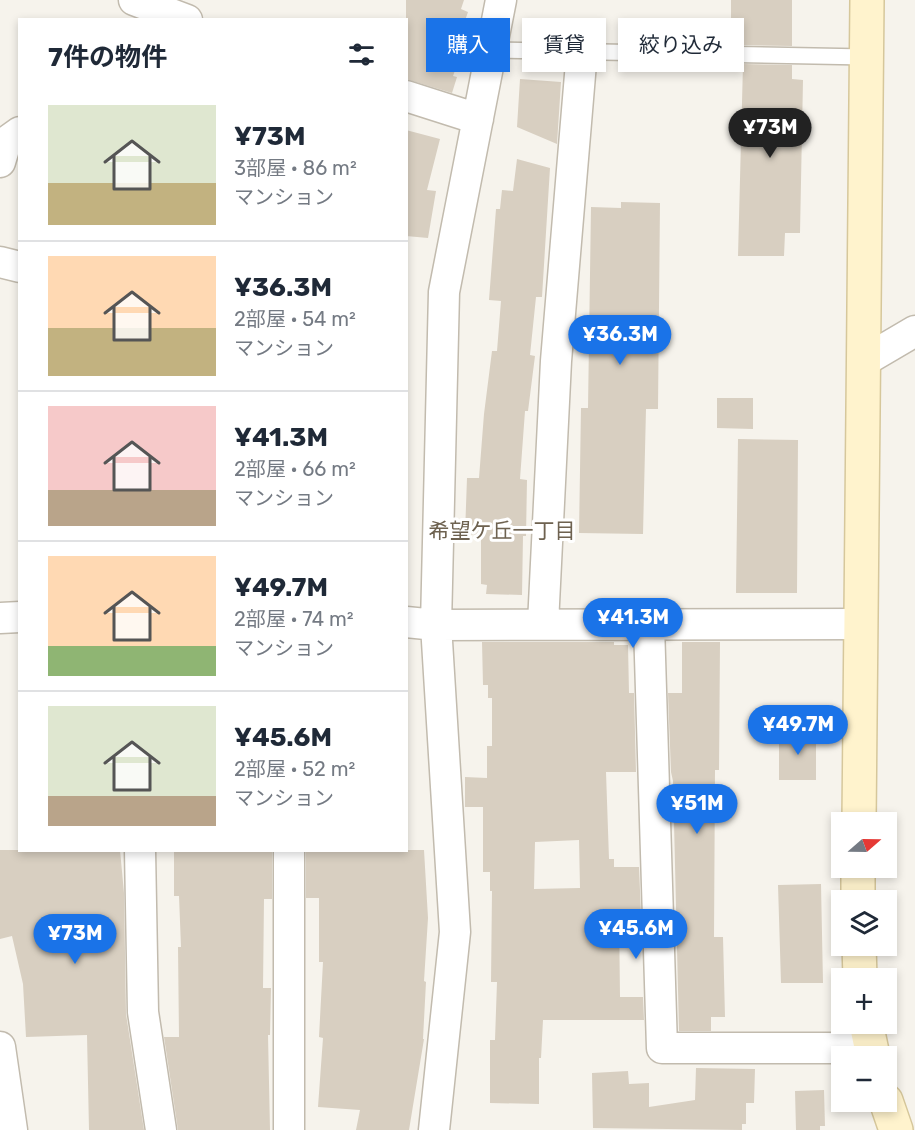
<!DOCTYPE html>
<html lang="ja">
<meta charset="utf-8">
<style>
body{margin:0;font-family:Rubik,"Noto Sans JP",sans-serif;background:#f6f6f7;color:#1f2937;height:100vh;display:flex;flex-direction:column;font-size:22px;white-space:nowrap}
*{box-sizing:border-box;margin:0}
p{font-size:20px;color:#747a83}
.icon{flex:none;width:33px;height:33px;fill:none;stroke:currentColor;stroke-width:2;stroke-linecap:round;stroke-linejoin:round}
.map{position:relative;flex:1;overflow:hidden}
.details{position:absolute;left:18px;top:18px;width:390px;height:834px;display:flex;flex-direction:column;background:#fff;border-radius:0px;box-shadow:0 3px 9px #0003}
.details>*{flex:none}
.top-card{position:absolute;left:426px;top:18px;width:399px;height:54px;display:flex;gap:12px}
.needle{width:39px;rotate:70deg}
.buttons{position:absolute;left:831px;top:812px;display:grid;gap:12px}
.buttons a{display:grid;place-items:center;width:66px;height:66px;border-radius:0px;background:#fff;box-shadow:0 3px 9px #0003;font-size:30px}
.price{position:absolute;translate:-50% -51px;padding:0 14px;border-radius:21px;background:#1a73e8;color:#fff;font-size:20px;line-height:39px;filter:drop-shadow(0 2px 3px #0008)}
.price::after{content:'';position:absolute;left:50%;top:36px;width:18px;height:14px;margin-left:-9px;background:inherit;clip-path:polygon(0 0,100% 0,50% 100%)}
.price.selected{background:#222;color:#fff}
ul{padding:0;list-style:none}
li{display:flex;align-items:center;gap:18px;height:150px;padding:0 30px}
li+li{border-top:2px solid #e0e1e3}
li span{display:grid;place-items:center;flex:none;width:168px;height:120px;border-radius:0px;color:#555}
li>.icon{margin-inline-start:auto}
span .icon{width:72px;height:72px;fill:#fffc;stroke-width:1}
li b{font-size:26px}
h2{display:flex;justify-content:space-between;align-items:center;height:72px;padding:0 30px;font-size:26px}
.chip{padding:0 21px;border-radius:0px;background:#fff;box-shadow:0 3px 9px #0003;font-size:21px;line-height:54px}
.chip.selected{background:#1a73e8;color:#fff}
.map>svg:first-child{display:block}
.building{fill:#d8cfc1;fill-rule:evenodd}
.lines{fill:none;stroke-linecap:round;stroke-linejoin:round}
.lane-casing{stroke:#c2bbae;stroke-width:18}
.street-casing{stroke:#c2bbae;stroke-width:33}
.secondary-casing{stroke:#d6c79b;stroke-width:36}
.lane{stroke:#fff;stroke-width:15}
.street{stroke:#fff;stroke-width:30}
.secondary{stroke:#fff3cd;stroke-width:33}
.labels{text-anchor:middle;dominant-baseline:central;stroke-width:6;stroke-linejoin:round;paint-order:stroke}
.neighbourhood-label{font-size:21px;fill:#6e6250;stroke:#fff}
</style>
<div class="map">
<svg width="915" height="1130" viewBox="0 0 915 1130">
<rect width="100%" height="100%" fill="#f6f3ec"/>
<path class="building" d="M 406,0 L 464,0 L 461,9 L 468,12 L 461,32 L 468,34 L 453,76 L 457,77 L 452,93 L 406,79 Z
M 731,0 L 792,0 L 792,46 L 743,45 L 744,35 L 731,35 Z
M 743,64 L 792,65 L 792,79 L 803,80 L 800,233 L 785,233 L 784,256 L 738,256 Z
M 520,79 L 561,82 L 557,144 L 517,127 Z
M 406,130 L 440,139 L 427,190 L 436,191 L 428,238 L 406,236 Z
M 517,159 L 550,168 L 542,297 L 536,297 L 530,355 L 535,356 L 528,411 L 525,411 L 520,479 L 527,480 L 526,536 L 523,536 L 522,595 L 486,594 L 487,585 L 481,584 L 481,535 L 465,534 L 467,478 L 479,478 L 484,414 L 492,351 L 497,351 L 501,301 L 489,300 L 496,209 L 500,209 L 502,190 L 513,191 Z
M 621,202 L 660,203 L 658,409 L 646,409 L 643,534 L 579,533 L 581,408 L 588,408 L 591,207 L 621,208 Z
M 717,398 L 753,398 L 753,429 L 717,428 Z
M 738,439 L 798,440 L 797,593 L 736,593 Z
M 482,642 L 614,642 L 614,645 L 628,645 L 629,693 L 634,693 L 636,772 L 606,772 L 609,859 L 614,859 L 614,867 L 639,867 L 641,914 L 619,914 L 620,997 L 643,997 L 644,1020 L 543,1020 L 541,1058 L 539,1058 L 539,1104 L 490,1103 L 490,1040 L 495,1040 L 497,982 L 491,982 L 492,891 L 490,891 L 490,872 L 483,872 L 483,807 L 465,807 L 465,777 L 487,778 L 487,746 L 492,746 L 492,698 L 488,698 L 488,685 L 483,685 ZM 579,840 L 580,888 L 534,889 L 535,842 Z
M 682,642 L 720,642 L 719,770 L 715,770 L 714,937 L 723,937 L 725,1017 L 711,1017 L 711,1031 L 679,1031 L 673,781 L 671,772 L 668,693 L 682,693 Z
M 779,732 L 816,732 L 816,780 L 779,780 Z
M 0,850 L 120,850 L 124,893 L 126,1014 L 144,1130 L 89,1130 L 87,1035 L 26,1037 L 23,984 L 12,936 L 0,939 Z
M 174,850 L 272,850 L 272,899 L 264,899 L 263,988 L 271,988 L 270,1035 L 268,1035 L 270,1130 L 178,1130 L 164,1037 L 179,1037 L 178,947 L 181,947 L 179,896 L 174,896 Z
M 306,850 L 424,850 L 428,918 L 424,981 L 426,982 L 423,1039 L 424,1039 L 409,1130 L 356,1130 L 360,1110 L 318,1107 L 323,1038 L 319,1037 L 323,962 L 319,962 L 319,898 L 306,898 Z
M 821,884 L 823,983 L 781,983 L 778,885 Z
M 696,1068 L 755,1069 L 754,1103 L 746,1103 L 746,1124 L 742,1124 L 742,1130 L 593,1128 L 592,1073 L 628,1071 L 629,1084 L 649,1083 L 649,1107 L 695,1100 Z
M 824,1090 L 825,1126 L 820,1126 L 820,1130 L 796,1130 L 795,1091 Z"/>
<g class="lines">
<g class="lane-casing">
<path id="lane" d="M 491,50 L 866,57"/>
</g>
<g class="street-casing">
<path id="street" d="M 134,0 L 187,20
M 406,96 L 478,119
M 0,162 L 6,142 L 20,132
M 0,262 L 20,267
M 864,361 L 915,331
M 0,618 L 20,617
M 406,622 L 436,625 L 861,624
M 543,624 L 556,361 L 582,51
M 649,625 L 662,1048 L 870,1048
M 140,850 L 143,1012 L 161,1130
M 289,850 L 289,1130
M 0,1047 L 12,1130
M 434,1130 L 455,932 L 436,625 L 444,292 L 501,0"/>
</g>
<g class="secondary-casing">
<path id="secondary" d="M 859,822 L 867,0
M 858,900 L 858,867
M 859,945 L 860,978
M 866,1023 L 873,1056
M 886,1101 L 896,1130"/>
</g>
<use href="#lane" class="lane"/>
<use href="#street" class="street"/>
<use href="#secondary" class="secondary"/>
</g>
<g class="labels">
<g class="neighbourhood-label">
<text x="502" y="530">希望ケ丘一丁目</text>
</g>
</g>
</svg>
<div class="buttons">
<a><svg class="needle" viewBox="-14 -14 28 28"><path d="M0-13l5 13h-10z" fill="#e53935"/><path d="M0 13l5-13h-10z" fill="#747a83"/></svg></a>
<a><svg class="icon" aria-label="layers" viewBox="0 0 24 24"><path d="M12 4l9 5-9 5-9-5zM3 14l9 5 9-5"/></svg></a>
<a>+</a>
<a>−</a>
</div>
<b class="price selected" style="left:770px;top:159px">¥73M</b>
<b class="price" style="left:620px;top:366px">¥36.3M</b>
<b class="price" style="left:633px;top:649px">¥41.3M</b>
<b class="price" style="left:798px;top:756px">¥49.7M</b>
<b class="price" style="left:697px;top:835px">¥51M</b>
<b class="price" style="left:636px;top:960px">¥45.6M</b>
<b class="price" style="left:75px;top:965px">¥73M</b>
<div class="top-card">
<a class="chip selected">購入</a>
<a class="chip">賃貸</a>
<a class="chip">絞り込み</a>
</div>
<section class="details">
<h2>7件の物件<svg class="icon" aria-label="filters" viewBox="0 0 24 24"><path d="M4 7h16M4 17h16"/><circle cx="9" cy="7" r="2"/><circle cx="15" cy="17" r="2"/></svg></h2>
<ul>
<li><span style="background:linear-gradient(#dfe7d0 65%,#c2b280 0)"><svg class="icon" aria-label="home" viewBox="0 0 24 24"><path d="M3 11l9-7 9 7M6 9v11h12V9"/></svg></span><div><b>¥73M</b><p>3部屋 · 86 m²</p><p>マンション</p></div></li>
<li><span style="background:linear-gradient(#ffd9b3 60%,#c2b280 0)"><svg class="icon" aria-label="home" viewBox="0 0 24 24"><path d="M3 11l9-7 9 7M6 9v11h12V9"/></svg></span><div><b>¥36.3M</b><p>2部屋 · 54 m²</p><p>マンション</p></div></li>
<li><span style="background:linear-gradient(#f6c9c9 70%,#b9a48a 0)"><svg class="icon" aria-label="home" viewBox="0 0 24 24"><path d="M3 11l9-7 9 7M6 9v11h12V9"/></svg></span><div><b>¥41.3M</b><p>2部屋 · 66 m²</p><p>マンション</p></div></li>
<li><span style="background:linear-gradient(#ffd9b3 75%,#8fb573 0)"><svg class="icon" aria-label="home" viewBox="0 0 24 24"><path d="M3 11l9-7 9 7M6 9v11h12V9"/></svg></span><div><b>¥49.7M</b><p>2部屋 · 74 m²</p><p>マンション</p></div></li>
<li><span style="background:linear-gradient(#dfe7d0 75%,#b9a48a 0)"><svg class="icon" aria-label="home" viewBox="0 0 24 24"><path d="M3 11l9-7 9 7M6 9v11h12V9"/></svg></span><div><b>¥45.6M</b><p>2部屋 · 52 m²</p><p>マンション</p></div></li>
</ul>
</section>
</div>
